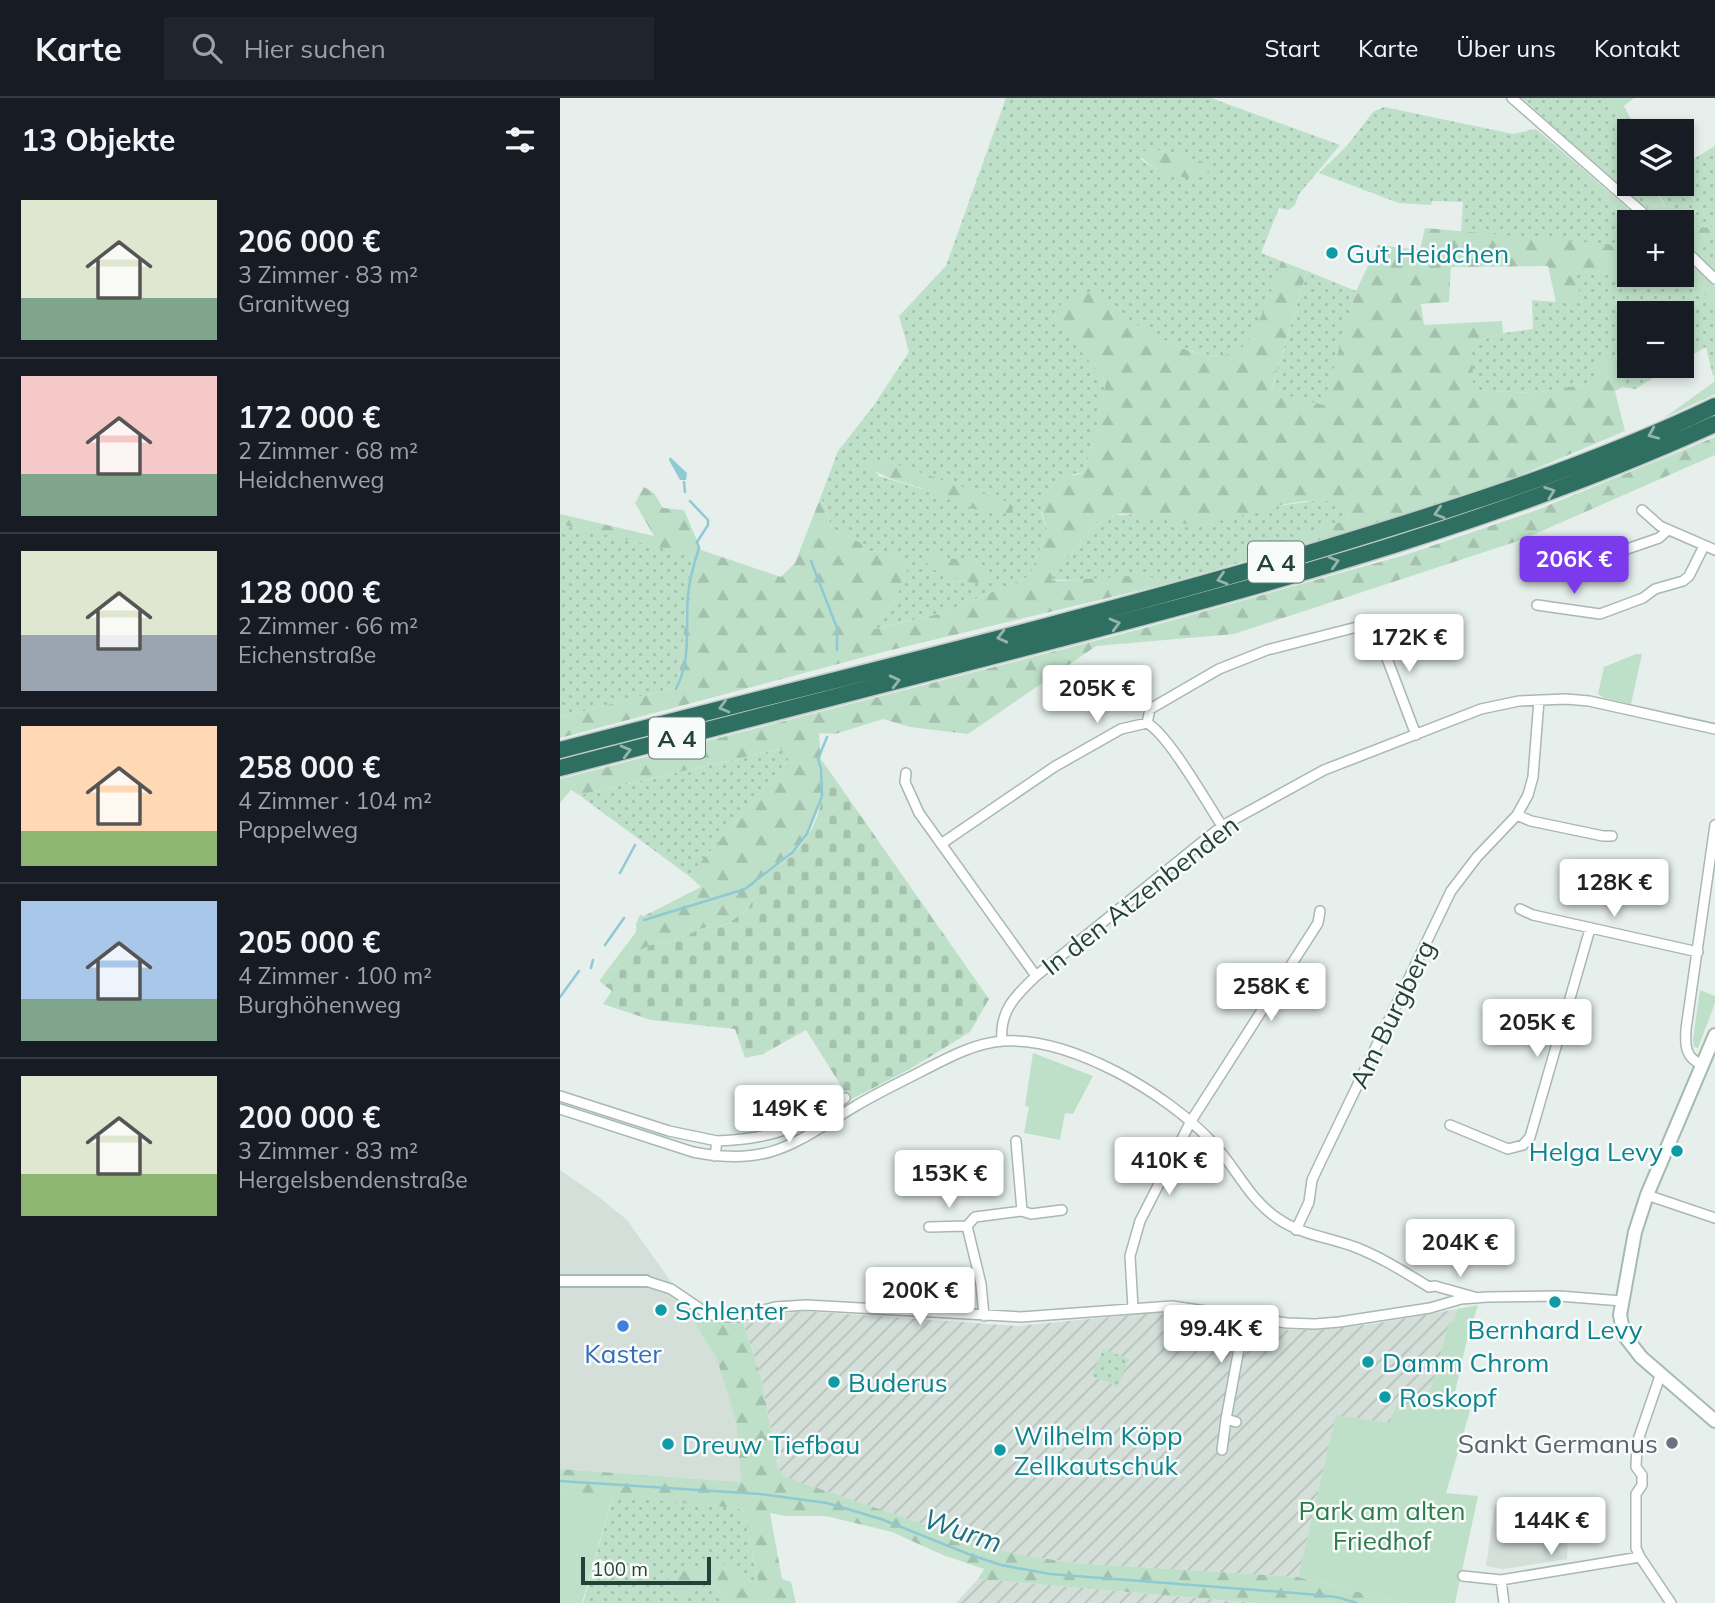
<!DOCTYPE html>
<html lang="de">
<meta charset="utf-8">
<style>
body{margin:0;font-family:Mulish,sans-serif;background:#20242c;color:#f1f3f6;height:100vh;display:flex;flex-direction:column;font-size:26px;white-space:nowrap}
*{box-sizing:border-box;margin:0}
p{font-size:23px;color:#9ea1a6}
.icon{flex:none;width:38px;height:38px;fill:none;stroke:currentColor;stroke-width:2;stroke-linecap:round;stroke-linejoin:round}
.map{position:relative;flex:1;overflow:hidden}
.details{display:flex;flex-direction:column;background:#171b24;width:560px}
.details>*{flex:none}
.fabs{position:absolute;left:1057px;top:21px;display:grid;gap:14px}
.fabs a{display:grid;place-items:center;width:77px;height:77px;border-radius:0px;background:#171b24;box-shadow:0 4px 10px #0003;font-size:35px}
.scale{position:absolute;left:21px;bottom:18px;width:130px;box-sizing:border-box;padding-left:7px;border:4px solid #24423a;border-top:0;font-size:19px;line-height:24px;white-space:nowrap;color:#24423a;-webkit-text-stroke:5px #f7fbf9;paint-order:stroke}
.price{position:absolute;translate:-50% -60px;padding:0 16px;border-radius:7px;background:#fff;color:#222;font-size:23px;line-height:46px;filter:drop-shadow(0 2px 4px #0008)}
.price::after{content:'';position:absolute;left:50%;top:42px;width:21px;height:16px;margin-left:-10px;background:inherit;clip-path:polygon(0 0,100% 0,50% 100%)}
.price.current{background:#7c3aed;color:#fff}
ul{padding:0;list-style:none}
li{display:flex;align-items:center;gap:21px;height:175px;padding:0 21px}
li+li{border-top:2px solid #363941}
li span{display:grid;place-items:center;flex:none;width:196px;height:140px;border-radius:0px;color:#555}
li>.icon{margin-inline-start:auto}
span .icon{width:84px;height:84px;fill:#fffc;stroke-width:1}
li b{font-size:30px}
h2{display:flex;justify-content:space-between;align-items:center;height:84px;padding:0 21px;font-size:30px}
header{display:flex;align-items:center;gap:42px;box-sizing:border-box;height:98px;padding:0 35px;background:#171b24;border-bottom:2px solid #363941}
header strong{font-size:33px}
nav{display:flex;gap:38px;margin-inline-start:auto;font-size:24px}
.search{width:490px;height:63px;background:#20242c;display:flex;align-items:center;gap:18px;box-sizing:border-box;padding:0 24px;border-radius:0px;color:#9ea1a6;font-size:26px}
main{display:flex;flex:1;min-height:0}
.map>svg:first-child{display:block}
.built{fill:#d4dfda}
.industrial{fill:url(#industrial-furrows)}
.grass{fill:url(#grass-dots);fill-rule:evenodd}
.forest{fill:url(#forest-firs)}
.cemetery{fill:url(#cemetery-stones)}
.green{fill:#bfe0c8}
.water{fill:#8ec9d4}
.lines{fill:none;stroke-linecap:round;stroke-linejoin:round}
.stream{stroke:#8ec9d4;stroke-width:2.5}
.minor-casing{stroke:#a8b8b2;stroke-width:12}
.tertiary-casing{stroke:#a8b8b2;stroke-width:14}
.secondary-casing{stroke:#a4bbb3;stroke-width:16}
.motorway-casing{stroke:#c2cac8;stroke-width:19}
.minor{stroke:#fff;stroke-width:9}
.tertiary{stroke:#fff;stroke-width:10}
.secondary{stroke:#fff;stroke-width:12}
.motorway{stroke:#2f6f62;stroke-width:16}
.oneway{stroke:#93b5ae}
.culture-dot{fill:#0f9aa8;stroke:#f7fbf9;stroke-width:2.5}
.shop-dot{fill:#3f7fe0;stroke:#f7fbf9;stroke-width:2.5}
.worship-dot{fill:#6b7280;stroke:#f7fbf9;stroke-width:2.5}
.labels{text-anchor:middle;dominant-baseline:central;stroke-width:5;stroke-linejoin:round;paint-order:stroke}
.shield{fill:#f7fbf9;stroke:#637a73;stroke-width:2}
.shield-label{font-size:24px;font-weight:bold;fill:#24423a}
.culture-label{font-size:26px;fill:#0d838f;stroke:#f7fbf9;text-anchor:start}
.street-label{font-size:26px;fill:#24423a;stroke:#f7fbf9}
.shop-label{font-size:26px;fill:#366cbe;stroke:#f7fbf9}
.worship-label{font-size:26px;fill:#5b616d;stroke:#f7fbf9;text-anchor:end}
.park-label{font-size:26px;fill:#2d7a4b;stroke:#f7fbf9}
.water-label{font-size:28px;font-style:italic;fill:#1c6f80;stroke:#f7fbf9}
</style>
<header>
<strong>Karte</strong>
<div class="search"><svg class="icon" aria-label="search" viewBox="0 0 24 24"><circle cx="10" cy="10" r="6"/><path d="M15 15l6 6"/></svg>Hier suchen</div>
<nav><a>Start</a><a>Karte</a><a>Über uns</a><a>Kontakt</a></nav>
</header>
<main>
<section class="details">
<h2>13 Objekte<svg class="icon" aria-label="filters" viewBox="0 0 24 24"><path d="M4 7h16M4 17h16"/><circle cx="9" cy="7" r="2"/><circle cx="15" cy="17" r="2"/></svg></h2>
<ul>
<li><span style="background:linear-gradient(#dfe7d0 70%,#7fa58c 0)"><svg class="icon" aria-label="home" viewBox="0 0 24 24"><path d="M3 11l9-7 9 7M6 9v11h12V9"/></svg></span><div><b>206 000 €</b><p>3 Zimmer · 83 m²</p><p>Granitweg</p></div></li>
<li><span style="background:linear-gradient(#f6c9c9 70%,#7fa58c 0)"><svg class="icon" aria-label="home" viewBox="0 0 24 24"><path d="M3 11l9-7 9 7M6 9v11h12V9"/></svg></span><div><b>172 000 €</b><p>2 Zimmer · 68 m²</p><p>Heidchenweg</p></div></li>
<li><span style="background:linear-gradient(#dfe7d0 60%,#9aa5b1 0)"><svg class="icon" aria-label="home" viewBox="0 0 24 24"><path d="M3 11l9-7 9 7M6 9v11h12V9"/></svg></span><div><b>128 000 €</b><p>2 Zimmer · 66 m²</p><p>Eichenstraße</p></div></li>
<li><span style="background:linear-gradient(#ffd9b3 75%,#8fb573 0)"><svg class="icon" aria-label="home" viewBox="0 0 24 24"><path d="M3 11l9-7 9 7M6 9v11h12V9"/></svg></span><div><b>258 000 €</b><p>4 Zimmer · 104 m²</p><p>Pappelweg</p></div></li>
<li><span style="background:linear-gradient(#a9c7e8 70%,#7fa58c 0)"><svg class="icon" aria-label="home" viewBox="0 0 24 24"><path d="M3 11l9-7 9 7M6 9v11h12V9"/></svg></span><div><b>205 000 €</b><p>4 Zimmer · 100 m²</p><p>Burghöhenweg</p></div></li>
<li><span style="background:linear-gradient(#dfe7d0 70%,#8fb573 0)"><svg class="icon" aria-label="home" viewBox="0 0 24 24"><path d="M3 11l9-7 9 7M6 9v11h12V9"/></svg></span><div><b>200 000 €</b><p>3 Zimmer · 83 m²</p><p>Hergelsbendenstraße</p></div></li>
</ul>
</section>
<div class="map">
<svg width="1155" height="1505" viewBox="0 0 1155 1505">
<defs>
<pattern id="industrial-furrows" width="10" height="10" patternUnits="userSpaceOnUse" patternTransform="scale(1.75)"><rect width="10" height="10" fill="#d4dfda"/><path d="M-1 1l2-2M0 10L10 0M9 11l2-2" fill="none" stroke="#b6c1bc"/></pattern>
<pattern id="grass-dots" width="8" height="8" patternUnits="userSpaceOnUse" patternTransform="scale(1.75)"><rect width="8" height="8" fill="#bfe0c8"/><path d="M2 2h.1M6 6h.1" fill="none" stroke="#a4c1ad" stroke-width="1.8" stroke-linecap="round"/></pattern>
<pattern id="forest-firs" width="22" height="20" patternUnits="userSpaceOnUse" patternTransform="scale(1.75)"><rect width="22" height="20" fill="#bfe0c8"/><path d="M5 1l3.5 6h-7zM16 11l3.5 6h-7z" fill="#a4c1ad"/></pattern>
<pattern id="cemetery-stones" width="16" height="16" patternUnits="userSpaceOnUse" patternTransform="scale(1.75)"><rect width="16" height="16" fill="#bfe0c8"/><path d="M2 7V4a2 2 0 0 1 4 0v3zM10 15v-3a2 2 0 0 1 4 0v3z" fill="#a4c1ad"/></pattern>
</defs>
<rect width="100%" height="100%" fill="#e6efeb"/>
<path class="built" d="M 0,1072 L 39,1099 L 67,1122 L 112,1185 L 157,1260 L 176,1324 L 181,1384 L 0,1371 Z
M 979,1400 L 998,1409 L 1009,1408 L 1007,1461 L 943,1471 L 926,1468 L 935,1407 L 945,1404 Z"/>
<path class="industrial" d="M 897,1211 L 894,1223 L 889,1226 L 865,1312 L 830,1325 L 776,1318 L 738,1479 L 516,1465 L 467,1458 L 433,1450 L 224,1379 L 218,1371 L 202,1283 L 183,1224 L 215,1216 L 244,1213 L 457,1228 L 612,1213 L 651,1217 L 730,1232 L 755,1232 L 813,1226 Z
M 418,1481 L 695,1505 L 396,1505 Z"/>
<path class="grass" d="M 446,0 L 651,0 L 780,47 L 739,96 L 735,107 L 729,112 L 719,110 L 701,155 L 721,163 C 714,187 700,235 681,251 C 656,273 588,236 566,220 C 560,216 555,209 550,204 L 533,266 L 546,283 L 533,348 L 523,375 L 513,376 L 481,414 L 487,432 L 470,478 L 379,516 L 313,531 C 327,512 346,490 347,466 L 327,454 L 302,453 L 303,446 L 272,431 L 261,398 L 278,353 L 312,310 L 349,254 L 339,218 L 386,168 ZM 592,51 L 641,63 C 615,70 604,81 581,61 ZM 308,362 L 326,363 L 423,397 L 362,391 L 319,378 Z
M 962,0 L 1049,0 L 1069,42 L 1069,86 L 1082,86 L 1091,117 Z
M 824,9 L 953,36 L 976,31 L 1024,72 L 1019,78 L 1071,124 L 1069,148 L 901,135 L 903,104 L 872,103 L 871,107 L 839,105 L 759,75 L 786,49 L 813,14 Z
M 1155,48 L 1155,128 L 1142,131 L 1110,116 L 1093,86 L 1122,86 L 1122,68 Z
M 1155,137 L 1155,176 L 1136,159 L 1144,138 Z
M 1016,172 L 1132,181 L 1155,208 L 1155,277 L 1153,278 L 1146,249 L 1122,263 L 1122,215 L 1069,215 L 1069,268 L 1114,268 L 1075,291 L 1063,289 L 1057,258 L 1038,284 L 974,295 L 912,292 L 912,245 L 943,235 L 973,231 L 972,202 L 996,204 Z
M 747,173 L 796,193 L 764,308 L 711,294 Z
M 759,402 C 773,404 786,403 790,418 L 788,422 L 680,458 L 682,464 L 602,487 L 598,481 L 491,482 L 536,424 L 545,418 L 578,416 L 628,426 L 718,408 Z
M 0,426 L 132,456 L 118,589 L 0,619 Z
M 221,651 L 229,661 L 129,778 L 19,697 Z
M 543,1251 L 569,1261 L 558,1289 L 532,1278 Z
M 53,1397 L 183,1411 L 198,1482 L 191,1484 L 172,1467 L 150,1484 L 169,1505 L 23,1505 Z"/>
<path class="forest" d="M 1049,0 L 1074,0 L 1064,8 L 1077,33 L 1069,33 L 1069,42 Z
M 592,51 L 642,63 L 649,73 C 646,75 643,78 639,79 C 623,83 584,71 579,54 Z
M 1024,72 L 1083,124 L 1071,124 L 1019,78 Z
M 1082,86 L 1093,86 C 1102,111 1126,136 1155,128 L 1155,137 L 1144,139 L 1136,159 L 1122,146 L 1122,124 L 1099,124 L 1091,117 Z
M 865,130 L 1069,148 L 1069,176 L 1016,173 L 1020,200 L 996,204 L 988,168 L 891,169 L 889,204 L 861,206 L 864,227 L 942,223 L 943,235 L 912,245 L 913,292 L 974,295 L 1037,284 L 1036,259 L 1056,258 L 1063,289 L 1055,293 L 1065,333 L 954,380 L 830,422 L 682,464 L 680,458 L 686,453 L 788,422 L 790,418 C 780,384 689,416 664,422 C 653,424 638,427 626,426 C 597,423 565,406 536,424 L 491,482 L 500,483 L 582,477 L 598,481 L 602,487 L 323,554 L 0,640 L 0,619 L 118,589 L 132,457 L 0,426 L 0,416 L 94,438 L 75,405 L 84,389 L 94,395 L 103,410 L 124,412 L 141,452 L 221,479 L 235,465 L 261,398 L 272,431 L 303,446 L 302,453 L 327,454 L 347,466 C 347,491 326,511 314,531 L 379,516 L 470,478 L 487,432 L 480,407 L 502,380 L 523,375 L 533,348 L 546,283 L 499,228 L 494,215 C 509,193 531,188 553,206 C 558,211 562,217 568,221 C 595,238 645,269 677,253 C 696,244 715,183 721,163 L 747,173 L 711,293 L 763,307 L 796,193 L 818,147 L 860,152 Z
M 1122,158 L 1155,188 L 1155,208 L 1132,181 L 1077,177 L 1122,177 Z
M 1155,277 L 1155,296 L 1104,320 L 1154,284 Z
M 1155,339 L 1155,357 L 961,442 L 674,536 L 536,548 L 408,636 L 350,629 L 323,621 L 275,636 L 259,635 L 263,698 L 248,736 L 234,754 L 195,784 L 195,798 L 188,811 L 166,827 L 143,830 L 110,844 L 91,847 L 80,852 L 59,865 L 39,883 L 76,834 L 76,826 L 80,817 L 84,818 L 141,789 L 129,778 L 229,661 L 220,651 L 19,697 L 11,692 L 0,705 L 0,681 L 581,531 L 845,457 L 977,412 Z
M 308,362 L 326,363 L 451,405 L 453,415 C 420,419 393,402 363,391 C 343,383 324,382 308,367 Z
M 373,457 L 406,463 L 428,472 L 431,483 C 414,491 386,476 369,470 L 366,461 Z
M 125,1208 C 143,1218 162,1230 183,1224 L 202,1283 L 218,1371 L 225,1379 L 433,1450 L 467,1458 L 516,1465 L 738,1479 L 844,1505 L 695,1505 L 418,1481 L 424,1471 L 383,1457 L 332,1434 L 266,1418 L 226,1418 L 210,1415 L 222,1481 L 231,1484 L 236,1505 L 169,1505 L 150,1484 L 119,1500 L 107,1479 L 147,1465 L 172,1466 L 191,1484 L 198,1482 L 183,1411 L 0,1393 L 0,1371 L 181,1384 L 176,1324 L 157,1261 Z"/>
<path class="cemetery" d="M 261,661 L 429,901 L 410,934 L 350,971 L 290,1002 L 246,932 L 203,956 L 185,960 L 175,931 L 91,922 L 43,906 L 52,893 L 39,883 L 59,865 L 80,852 L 91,847 L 110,844 L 143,830 L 166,827 L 188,811 L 195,798 L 195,785 C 210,773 230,761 242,746 C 260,723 268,690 259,662 Z"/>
<path class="green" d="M 1076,556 L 1082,556 L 1071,606 L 1044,600 L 1038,596 L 1044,569 Z
M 1140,892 L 1155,898 L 1155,905 L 1138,950 L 1134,949 L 1133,941 Z
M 473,955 L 533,978 L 513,1016 L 505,1015 L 500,1042 L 464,1035 L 469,1009 L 465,1008 Z
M 918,1207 L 907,1242 L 895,1294 L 910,1313 L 886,1395 L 918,1398 L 895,1505 L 844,1505 L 738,1479 L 776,1317 L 829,1325 L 838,1304 L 865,1311 L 889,1225 L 894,1223 L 897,1211 Z
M 0,1393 L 53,1397 L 22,1505 L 0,1505 Z"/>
<path class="water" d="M 110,359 L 127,375 L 126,382 L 120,382 L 109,362 Z"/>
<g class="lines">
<path class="stream" d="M 124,384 L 125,394
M 251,463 L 277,530 L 277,552
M 116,591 C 132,560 125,530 128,498 C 129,482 134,465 139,450 L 137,444 L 148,427 L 148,422 L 130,403
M 60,775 L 75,747
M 84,822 L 185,791 L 233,754 L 247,736 L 262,698 L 261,671 L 258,661 L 267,639
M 45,847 L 64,820
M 31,870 L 33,862
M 0,899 L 19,873
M 0,1383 L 200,1396 L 267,1405 L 321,1421 L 411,1457 L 441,1467 L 490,1476 L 747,1496 L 776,1499 L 797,1505"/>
<g class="minor-casing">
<path id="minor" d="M 952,0 L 1093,124
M 1122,149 L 1155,181
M 1082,412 L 1100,428 L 1155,452
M 1015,447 L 1020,458 L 1032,463 L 1099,440 L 1108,432
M 977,507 L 1040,516 L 1083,500 L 1095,491 L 1123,483 L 1129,478 L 1144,448
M 587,625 L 590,611 L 659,571 L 707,552 L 801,528 L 822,532
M 856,637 L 820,542 L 822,532 L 846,535 L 872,541
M 346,675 L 345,684 L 359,715 L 476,878
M 957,717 L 971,723 L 1043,738 L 1052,738
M 381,746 L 494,669 L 561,631 L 587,625 C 608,636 647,705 662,728
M 960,811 L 973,817 L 1138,854
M 442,943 C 439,913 456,897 476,878 L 662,728 L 764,672 L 921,611 L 959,603 L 1006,601 L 1029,603 L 1155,631
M 1142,967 C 1125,959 1125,948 1126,931 L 1155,727
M 0,998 L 109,1033 L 157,1043 L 155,1058
M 0,1011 L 133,1054 C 209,1069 233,1046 294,1009 C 317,995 341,984 364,972 C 389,959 415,945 443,943 C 512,939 606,995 652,1044 C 676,1069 688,1100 717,1120 C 741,1137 768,1139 795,1149 C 821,1159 846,1175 869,1189 L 875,1188 L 918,1200
M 890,1027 L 948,1051 L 963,1047 L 970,1039 L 1030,831
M 157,1043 C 213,1041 238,1030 285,1000
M 1087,1097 L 1155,1120
M 462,1113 L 471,1116 L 502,1112
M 369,1129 L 407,1128
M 736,1132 L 749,1104 L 752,1082 L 760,1065 L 891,793 L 917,759 L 957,717 L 968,697 L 973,679 L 979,602
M 86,1183 L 111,1191 L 148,1216 L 163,1219 L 178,1219 L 215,1209 L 246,1207 L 461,1219 L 612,1208 L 727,1225 L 755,1226 L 779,1224 L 870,1210 L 901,1201 L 927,1199 L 999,1198 L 1062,1203
M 573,1210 L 570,1158 L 580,1123 L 631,1023 L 758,825 L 760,813
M 424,1218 L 421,1186 L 407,1128 L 415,1119 L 462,1113 L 456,1043
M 1100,1278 L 1077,1345 L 1076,1369 L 1082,1377 L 1082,1387 L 1076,1396 L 1076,1450 L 1080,1459 L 1111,1505
M 666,1321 L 685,1218
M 662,1352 L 666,1321 L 676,1324
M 903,1478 L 941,1482 L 1080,1459
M 941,1482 L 944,1505"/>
</g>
<g class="tertiary-casing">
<path id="tertiary" d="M 0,1183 L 86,1183"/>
</g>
<g class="secondary-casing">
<path id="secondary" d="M 1155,937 L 1087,1097 L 1075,1134 L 1060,1217 L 1064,1237 L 1081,1259 L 1155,1323"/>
</g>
<g class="motorway-casing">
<path id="motorway" d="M 0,652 C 246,588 495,530 739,458 C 881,415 1021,372 1155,308
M 0,670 C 170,626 340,582 511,538 C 729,481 949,420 1155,326"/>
</g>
<use href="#minor" class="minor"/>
<use href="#tertiary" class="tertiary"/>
<use href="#secondary" class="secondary"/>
<use href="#motorway" class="motorway"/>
</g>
<defs><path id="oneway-chevron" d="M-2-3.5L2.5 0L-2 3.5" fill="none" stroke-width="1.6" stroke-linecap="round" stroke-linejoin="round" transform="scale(1.75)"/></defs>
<g class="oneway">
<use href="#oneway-chevron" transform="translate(1093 336) rotate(157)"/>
<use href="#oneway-chevron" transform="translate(990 394) rotate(-20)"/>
<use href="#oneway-chevron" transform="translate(879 415) rotate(163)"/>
<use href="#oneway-chevron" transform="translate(774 464) rotate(-16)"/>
<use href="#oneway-chevron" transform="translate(662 481) rotate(163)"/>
<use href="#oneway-chevron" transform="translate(555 526) rotate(-15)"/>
<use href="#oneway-chevron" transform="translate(442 539) rotate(166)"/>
<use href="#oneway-chevron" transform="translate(335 583) rotate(-14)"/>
<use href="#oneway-chevron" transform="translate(164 609) rotate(165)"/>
<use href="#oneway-chevron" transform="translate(66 653) rotate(-15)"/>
</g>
<g class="culture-dot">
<circle cx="772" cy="155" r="7"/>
<circle cx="1117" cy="1053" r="7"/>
<circle cx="995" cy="1204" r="7"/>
<circle cx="101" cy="1212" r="7"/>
<circle cx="808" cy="1264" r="7"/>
<circle cx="274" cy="1284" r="7"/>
<circle cx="825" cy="1299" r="7"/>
<circle cx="108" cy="1346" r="7"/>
<circle cx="440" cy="1352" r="7"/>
</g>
<circle class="shop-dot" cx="63" cy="1228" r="7"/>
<circle class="worship-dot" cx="1112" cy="1345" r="7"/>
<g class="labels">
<g class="shield">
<rect x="688" y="443.5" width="56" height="41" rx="5"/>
<rect x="89" y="619.5" width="56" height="41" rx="5"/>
</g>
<g class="shield-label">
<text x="716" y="464">A 4</text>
<text x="117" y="640">A 4</text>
</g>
<g class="culture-label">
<text x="786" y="155">Gut Heidchen</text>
<text x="1103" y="1053" text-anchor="end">Helga Levy</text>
<text x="115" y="1212">Schlenter</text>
<text x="995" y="1231" text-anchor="middle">Bernhard Levy</text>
<text x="822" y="1264">Damm Chrom</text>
<text x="288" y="1284">Buderus</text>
<text x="839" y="1299">Roskopf</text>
<text x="454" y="1337">Wilhelm Köpp<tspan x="454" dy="30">Zellkautschuk</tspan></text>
<text x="122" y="1346">Dreuw Tiefbau</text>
</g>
<g class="street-label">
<text transform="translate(580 797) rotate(-38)">In den Atzenbenden</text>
<text transform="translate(832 916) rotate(-64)">Am Burgberg</text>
</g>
<g class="shop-label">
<text x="63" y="1255">Kaster</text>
</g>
<g class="worship-label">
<text x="1098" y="1345">Sankt Germanus</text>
</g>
<g class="park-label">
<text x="822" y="1412">Park am alten<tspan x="822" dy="30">Friedhof</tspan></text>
</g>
<g class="water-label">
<text transform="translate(403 1432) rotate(19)">Wurm</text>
</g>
</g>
</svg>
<div class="fabs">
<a><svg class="icon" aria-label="layers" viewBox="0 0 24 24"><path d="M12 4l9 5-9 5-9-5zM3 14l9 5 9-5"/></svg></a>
<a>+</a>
<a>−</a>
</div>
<div class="scale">100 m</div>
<b class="price current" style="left:1014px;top:498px">206K €</b>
<b class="price" style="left:849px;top:576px">172K €</b>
<b class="price" style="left:537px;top:627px">205K €</b>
<b class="price" style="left:1054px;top:821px">128K €</b>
<b class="price" style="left:711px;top:925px">258K €</b>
<b class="price" style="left:977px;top:961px">205K €</b>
<b class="price" style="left:229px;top:1047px">149K €</b>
<b class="price" style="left:609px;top:1099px">410K €</b>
<b class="price" style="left:389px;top:1112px">153K €</b>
<b class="price" style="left:900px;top:1181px">204K €</b>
<b class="price" style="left:360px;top:1229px">200K €</b>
<b class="price" style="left:661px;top:1267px">99.4K €</b>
<b class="price" style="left:991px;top:1459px">144K €</b>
</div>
</main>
